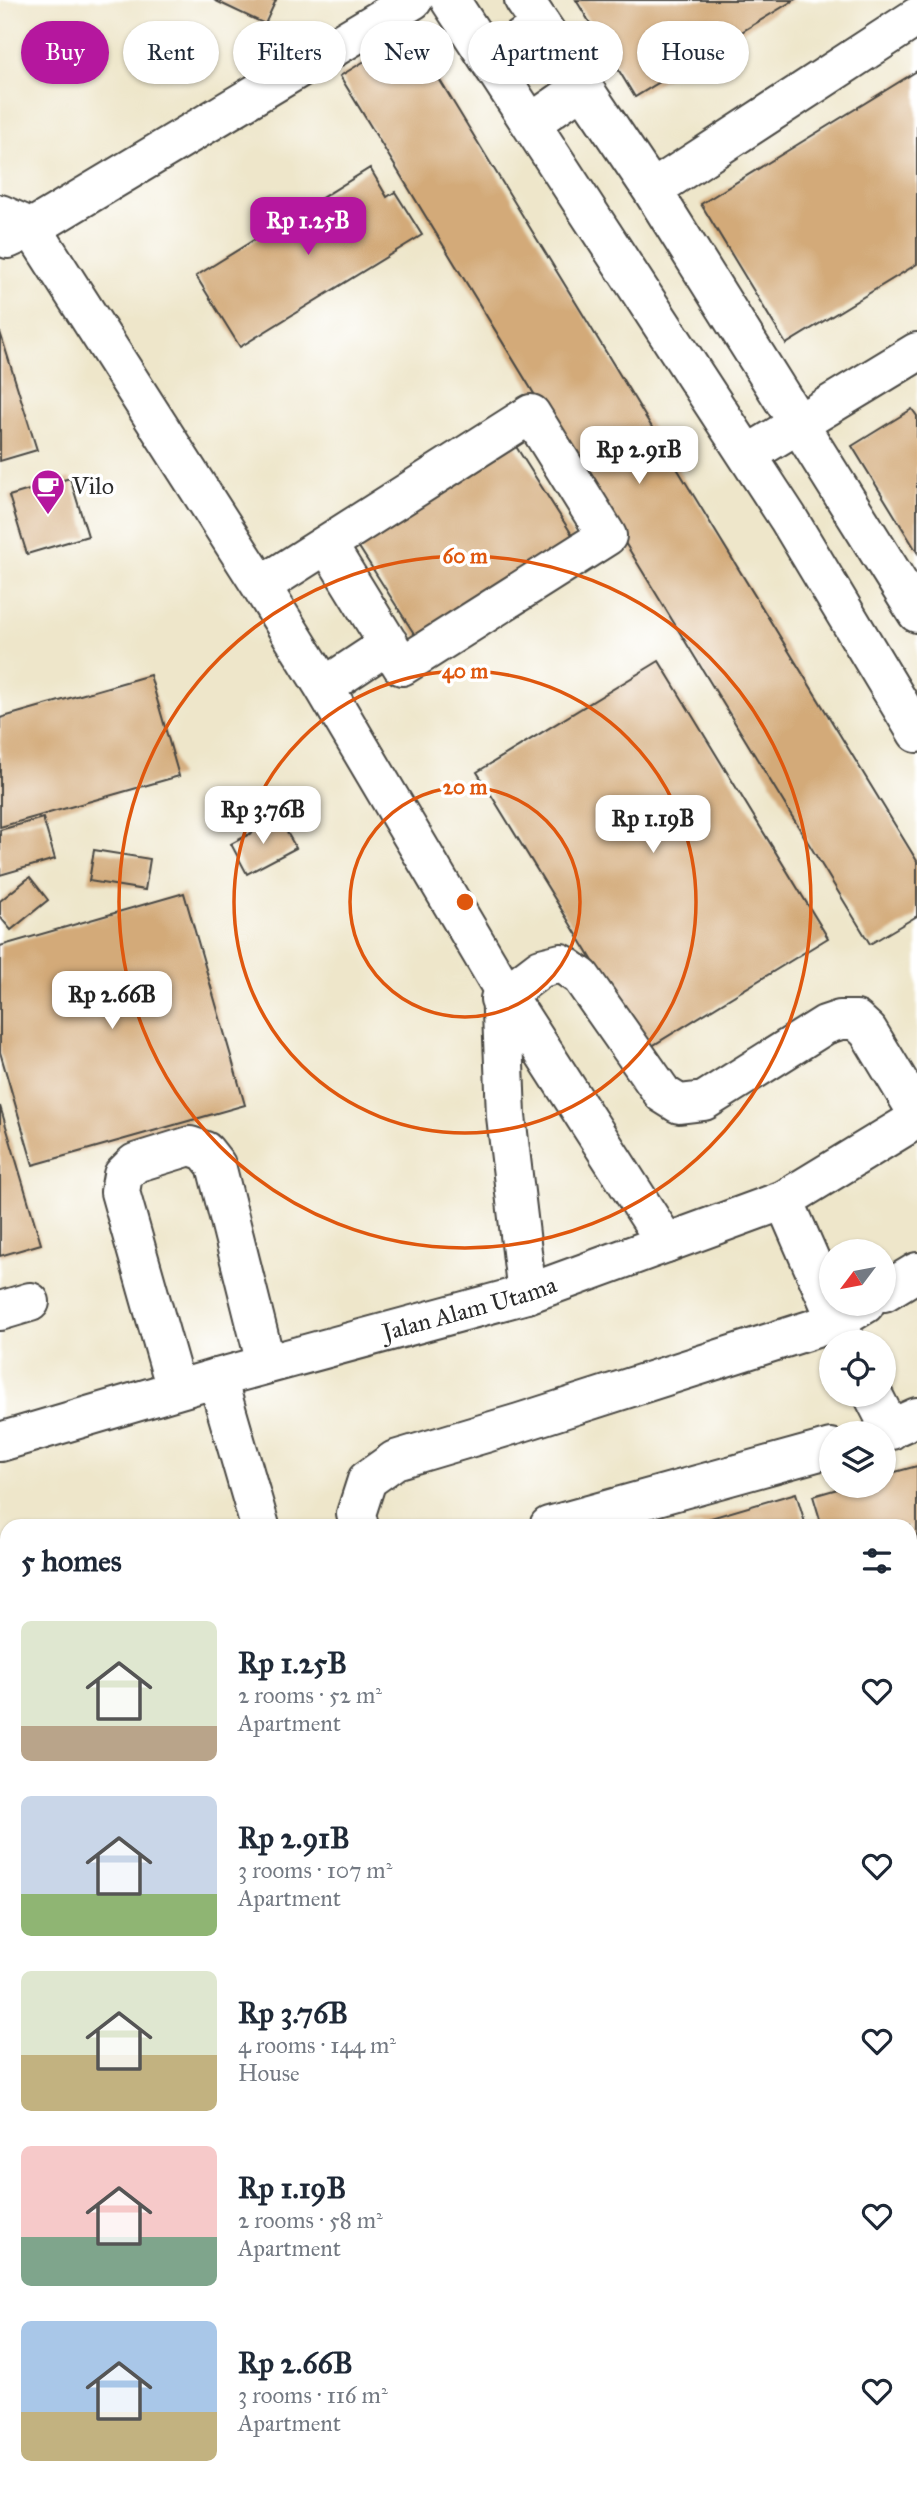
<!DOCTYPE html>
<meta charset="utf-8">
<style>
body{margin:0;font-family:"IM FELL Great Primer",serif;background:#f6f6f7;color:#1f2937;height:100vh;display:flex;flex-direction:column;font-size:26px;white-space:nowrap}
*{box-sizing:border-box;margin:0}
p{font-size:23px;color:#747a83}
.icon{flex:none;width:38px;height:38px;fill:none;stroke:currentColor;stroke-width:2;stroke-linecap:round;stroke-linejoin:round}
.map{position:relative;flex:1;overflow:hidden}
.details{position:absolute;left:0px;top:1519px;width:917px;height:975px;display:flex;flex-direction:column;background:#fff;border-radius:21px 21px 0 0;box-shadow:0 2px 5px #0004}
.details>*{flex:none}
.hud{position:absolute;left:21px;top:21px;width:875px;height:63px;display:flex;gap:14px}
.needle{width:46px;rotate:238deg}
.tools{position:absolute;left:819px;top:1239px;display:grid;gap:14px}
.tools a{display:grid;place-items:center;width:77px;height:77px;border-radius:50%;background:#fff;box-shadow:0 2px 5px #0004;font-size:35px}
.price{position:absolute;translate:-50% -60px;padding:0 16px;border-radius:14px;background:#fff;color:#222;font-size:23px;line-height:46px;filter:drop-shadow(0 2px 4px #0008)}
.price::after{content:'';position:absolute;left:50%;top:42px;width:21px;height:16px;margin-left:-10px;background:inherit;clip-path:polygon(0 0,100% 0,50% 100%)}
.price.current{background:#b5179e;color:#fff}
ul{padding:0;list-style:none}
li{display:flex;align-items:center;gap:21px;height:175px;padding:0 21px}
li span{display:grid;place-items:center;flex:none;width:196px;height:140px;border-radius:10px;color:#555}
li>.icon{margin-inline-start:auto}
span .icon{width:84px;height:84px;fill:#fffc;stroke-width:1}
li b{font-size:30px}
h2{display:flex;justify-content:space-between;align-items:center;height:84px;padding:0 21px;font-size:30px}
.pill{padding:0 24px;border-radius:32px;background:#fff;box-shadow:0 2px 5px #0004;font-size:24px;line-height:63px}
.pill.current{background:#b5179e;color:#fff}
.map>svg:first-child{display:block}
.building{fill:#d3aa79}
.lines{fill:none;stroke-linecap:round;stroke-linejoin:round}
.minor-casing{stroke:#484743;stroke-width:42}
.major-casing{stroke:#484743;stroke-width:42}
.minor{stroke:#fff;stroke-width:38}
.major{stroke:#fff;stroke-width:38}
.ring{fill:none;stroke:#df570e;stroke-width:3.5}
.labels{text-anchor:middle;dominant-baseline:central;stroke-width:7;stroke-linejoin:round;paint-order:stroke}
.poi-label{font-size:24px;fill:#2b2b2b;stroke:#fff;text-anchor:start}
.street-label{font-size:24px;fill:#2b2b2b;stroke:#fff}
.centre{fill:#df570e;stroke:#fff;stroke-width:3.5}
.ring-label{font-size:21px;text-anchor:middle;font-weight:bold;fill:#df570e;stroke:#fff;stroke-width:7;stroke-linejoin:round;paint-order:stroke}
</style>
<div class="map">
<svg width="917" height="2493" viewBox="0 0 917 2493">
<rect width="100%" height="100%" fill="#fff"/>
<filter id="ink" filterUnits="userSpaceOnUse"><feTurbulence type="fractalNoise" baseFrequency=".0143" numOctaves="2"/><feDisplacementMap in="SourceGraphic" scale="14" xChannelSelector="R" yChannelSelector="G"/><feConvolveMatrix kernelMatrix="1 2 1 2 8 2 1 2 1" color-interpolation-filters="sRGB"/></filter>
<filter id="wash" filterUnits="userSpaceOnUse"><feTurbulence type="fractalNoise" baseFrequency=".00686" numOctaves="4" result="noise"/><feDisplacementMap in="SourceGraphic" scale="28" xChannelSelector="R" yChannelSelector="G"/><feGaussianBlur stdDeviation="1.57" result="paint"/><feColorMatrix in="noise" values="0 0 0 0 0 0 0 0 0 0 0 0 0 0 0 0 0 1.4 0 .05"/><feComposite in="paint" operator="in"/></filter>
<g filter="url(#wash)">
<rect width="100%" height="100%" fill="#eee6ca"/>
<g id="blocks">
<path class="building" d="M 214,0 L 276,0 L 265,24 Z
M 576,0 L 794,0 L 635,97 Z
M 411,33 L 917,861 L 917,916 L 870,944 L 340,76 Z
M 917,71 L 917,264 L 786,344 L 701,204 Z
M 370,168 L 387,197 L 395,192 L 422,235 L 240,347 L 196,276 Z
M 0,332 L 37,450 L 0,461 Z
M 912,409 L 917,416 L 917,552 L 852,446 Z
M 508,434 L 578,544 L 420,643 L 350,533 Z
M 70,478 L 88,536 L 27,554 L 9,496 Z
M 659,661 L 828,938 L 647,1049 L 477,772 Z
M 150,675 L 179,776 L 0,827 L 0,718 Z
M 43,818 L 55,859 L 0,875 L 0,830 Z
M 279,818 L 296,848 L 247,874 L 231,844 Z
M 94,850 L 150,859 L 145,890 L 89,881 Z
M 30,877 L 48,900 L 11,930 L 0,917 L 0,901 Z
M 184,893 L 245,1105 L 33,1165 L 0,1052 L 0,946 Z
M 0,1106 L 41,1244 L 0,1256 Z
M 917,1466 L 917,1606 L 910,1608 L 910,1526 L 822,1526 L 813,1496 L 848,1486 L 884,1486 L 884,1475 Z
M 796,1493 L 806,1526 L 687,1526 L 687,1525 Z
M 7,1612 L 7,2473 L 0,2475 L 0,1614 Z
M 917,1702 L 917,1836 L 916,1836 L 910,1815 L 910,1704 Z
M 915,2043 L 917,2050 L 917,2167 L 910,2169 L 910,2045 Z
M 622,2487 L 815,2487 L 817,2493 L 624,2493 Z"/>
</g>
</g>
<g filter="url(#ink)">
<use href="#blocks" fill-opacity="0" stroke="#484743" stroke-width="2"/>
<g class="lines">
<g class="minor-casing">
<path id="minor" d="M 450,0 L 788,518 L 917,733
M 524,0 L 652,190 L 917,613
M 490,61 L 541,25
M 531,123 L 583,87
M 652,190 L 917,17
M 0,214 L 32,228 L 261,586 L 324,687 L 501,986 L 666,1243
M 8,239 L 32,228 L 413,0
M 747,455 L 917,352
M 261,586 L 531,414 L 607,536 L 402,666 L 327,544
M 324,687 L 389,644
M 501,986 L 506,1116 L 527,1294
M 500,999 L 541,968 L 561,963 L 581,977 L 663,1094 L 679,1104 L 704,1101 L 825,1025 L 840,1020 L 856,1020 L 868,1031 L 917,1112
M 784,1200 L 846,1342
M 884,1292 L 917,1272
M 0,1311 L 30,1302
M 217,1378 L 260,1526
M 176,1389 L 120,1192 L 123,1175 L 135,1163 L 190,1146 L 205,1151 L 216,1165 L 266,1364
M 873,1395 L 891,1430
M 881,1433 L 917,1417
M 359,1526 L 356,1514 L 367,1480 L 395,1460 L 519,1423 L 835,1322 L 865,1304
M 549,1526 L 831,1448
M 0,1572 L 7,1570
M 910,1932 L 917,1930
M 165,2493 L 188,2487
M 532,2493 L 542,2490"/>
</g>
<g class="major-casing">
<g id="major">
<path id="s1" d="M 0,1442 L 217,1378 L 527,1294 L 784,1200 L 917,1119"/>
</g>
</g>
<use href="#minor" class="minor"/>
<use href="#major" class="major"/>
</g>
</g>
<g class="ring">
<circle cx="465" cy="902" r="115"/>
<circle cx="465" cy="902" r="231"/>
<circle cx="465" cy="902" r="346"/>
</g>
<defs>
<g id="cafe-pin" transform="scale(1.75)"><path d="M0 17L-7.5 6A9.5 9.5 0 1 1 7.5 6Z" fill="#b5179e" stroke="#fff"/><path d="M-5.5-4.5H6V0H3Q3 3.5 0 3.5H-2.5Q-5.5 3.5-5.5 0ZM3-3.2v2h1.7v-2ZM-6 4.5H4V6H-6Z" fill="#fff"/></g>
</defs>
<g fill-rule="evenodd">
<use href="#cafe-pin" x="48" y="486"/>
</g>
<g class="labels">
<g class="poi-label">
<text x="72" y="486">Vilo</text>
</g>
<g class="street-label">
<text stroke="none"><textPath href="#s1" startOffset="488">Jalan Alam Utama</textPath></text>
</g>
</g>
<circle cx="465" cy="902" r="10" class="centre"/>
<g class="ring-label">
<text x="465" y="563">60 m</text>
<text x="465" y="678">40 m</text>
<text x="465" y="794">20 m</text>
</g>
</svg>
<div class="tools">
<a><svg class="needle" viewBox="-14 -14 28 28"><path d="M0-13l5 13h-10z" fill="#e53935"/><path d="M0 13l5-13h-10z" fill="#747a83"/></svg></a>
<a><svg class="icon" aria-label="locate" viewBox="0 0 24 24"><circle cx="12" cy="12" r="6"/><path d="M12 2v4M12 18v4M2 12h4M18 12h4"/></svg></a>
<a><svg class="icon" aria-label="layers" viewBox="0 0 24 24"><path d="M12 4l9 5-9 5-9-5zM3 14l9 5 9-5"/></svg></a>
</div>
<b class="price current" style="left:308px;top:257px">Rp 1.25B</b>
<b class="price" style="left:639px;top:486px">Rp 2.91B</b>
<b class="price" style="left:263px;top:846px">Rp 3.76B</b>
<b class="price" style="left:653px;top:855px">Rp 1.19B</b>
<b class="price" style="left:112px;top:1031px">Rp 2.66B</b>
<div class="hud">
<a class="pill current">Buy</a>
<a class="pill">Rent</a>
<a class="pill">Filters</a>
<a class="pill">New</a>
<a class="pill">Apartment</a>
<a class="pill">House</a>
</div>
<section class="details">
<h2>5 homes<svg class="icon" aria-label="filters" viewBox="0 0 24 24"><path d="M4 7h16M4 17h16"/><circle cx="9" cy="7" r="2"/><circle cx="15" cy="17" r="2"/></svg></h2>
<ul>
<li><span style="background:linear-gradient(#dfe7d0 75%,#b9a48a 0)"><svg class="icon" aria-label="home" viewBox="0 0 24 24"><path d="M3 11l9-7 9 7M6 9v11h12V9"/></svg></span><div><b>Rp 1.25B</b><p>2 rooms · 52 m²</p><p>Apartment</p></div><svg class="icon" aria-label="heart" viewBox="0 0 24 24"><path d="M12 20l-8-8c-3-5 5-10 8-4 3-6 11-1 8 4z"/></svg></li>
<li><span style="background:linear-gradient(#c9d6e8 70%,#8fb573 0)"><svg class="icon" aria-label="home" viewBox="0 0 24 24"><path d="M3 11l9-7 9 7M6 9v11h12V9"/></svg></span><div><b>Rp 2.91B</b><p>3 rooms · 107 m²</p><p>Apartment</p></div><svg class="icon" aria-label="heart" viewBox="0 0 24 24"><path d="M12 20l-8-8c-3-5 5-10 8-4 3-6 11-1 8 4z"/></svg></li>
<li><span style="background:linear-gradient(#dfe7d0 60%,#c2b280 0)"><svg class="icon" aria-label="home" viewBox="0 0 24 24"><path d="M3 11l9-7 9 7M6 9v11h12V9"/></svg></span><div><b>Rp 3.76B</b><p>4 rooms · 144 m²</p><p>House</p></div><svg class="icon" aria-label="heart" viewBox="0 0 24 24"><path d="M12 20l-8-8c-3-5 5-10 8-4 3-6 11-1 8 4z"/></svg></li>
<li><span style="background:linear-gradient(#f6c9c9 65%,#7fa58c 0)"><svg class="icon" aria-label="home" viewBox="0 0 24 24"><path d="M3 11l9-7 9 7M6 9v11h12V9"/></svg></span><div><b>Rp 1.19B</b><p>2 rooms · 58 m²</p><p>Apartment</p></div><svg class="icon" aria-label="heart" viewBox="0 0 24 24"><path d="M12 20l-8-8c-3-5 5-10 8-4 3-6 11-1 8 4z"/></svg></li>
<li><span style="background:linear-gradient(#a9c7e8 65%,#c2b280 0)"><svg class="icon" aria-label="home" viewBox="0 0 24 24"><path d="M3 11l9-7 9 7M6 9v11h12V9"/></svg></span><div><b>Rp 2.66B</b><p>3 rooms · 116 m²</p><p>Apartment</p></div><svg class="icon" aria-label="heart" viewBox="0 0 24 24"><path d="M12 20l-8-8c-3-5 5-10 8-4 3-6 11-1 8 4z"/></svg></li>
</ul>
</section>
</div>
